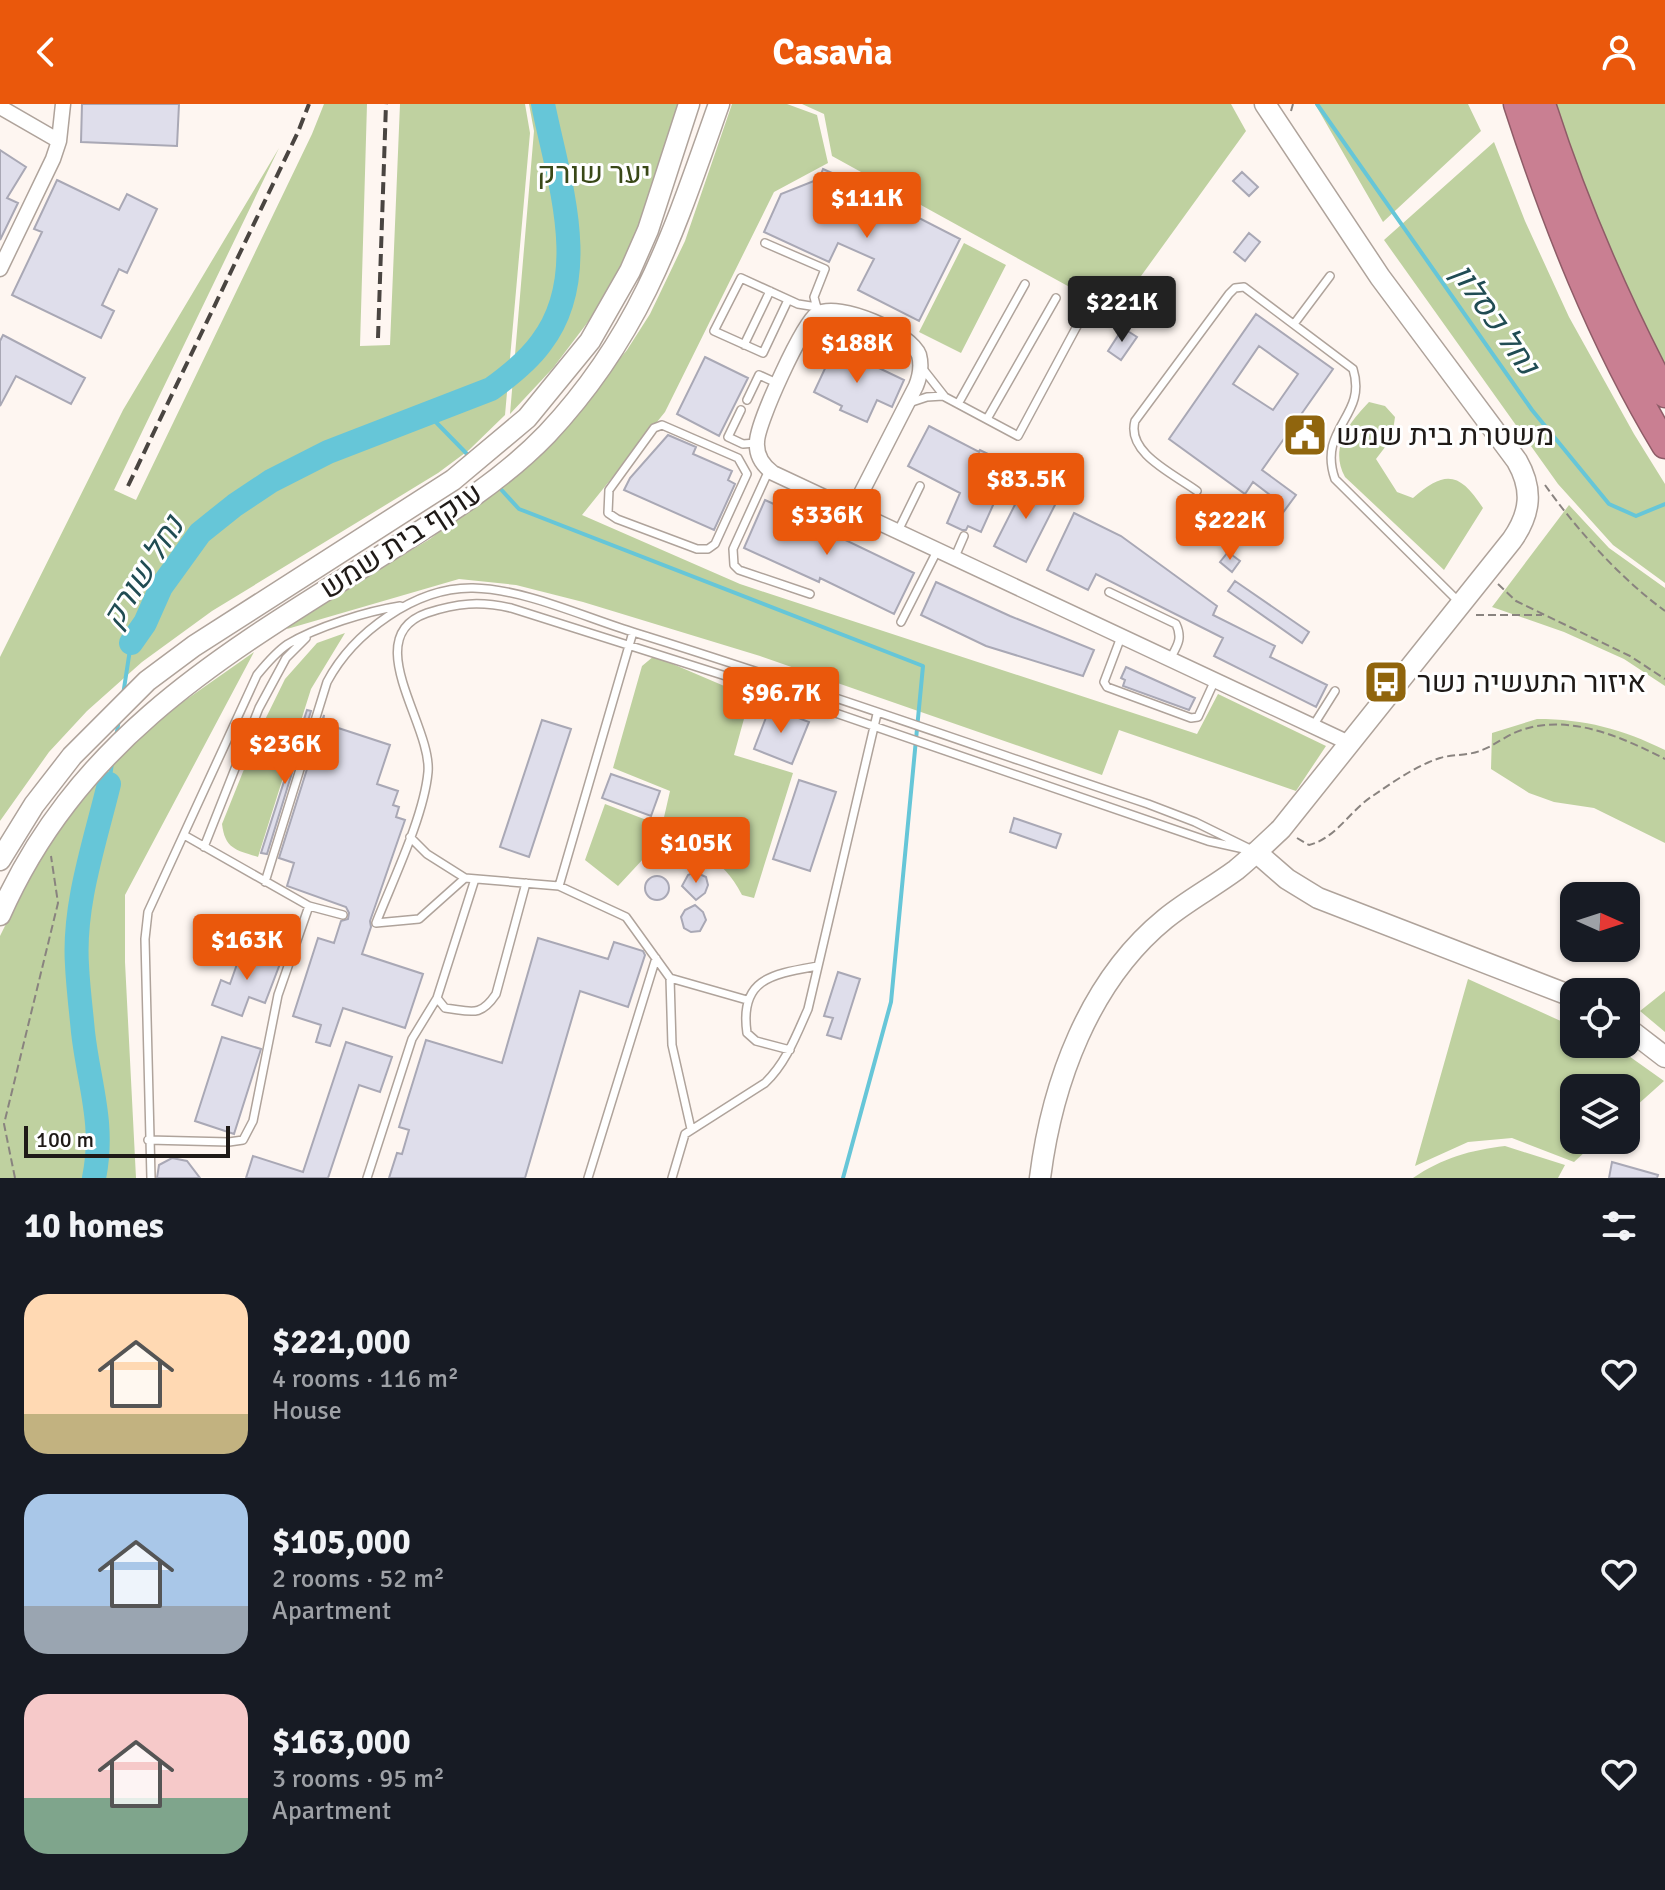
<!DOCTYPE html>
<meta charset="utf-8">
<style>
body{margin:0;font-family:Signika,Heebo,sans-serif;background:#20242c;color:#f1f3f6;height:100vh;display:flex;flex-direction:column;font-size:30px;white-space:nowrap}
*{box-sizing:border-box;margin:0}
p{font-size:26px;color:#9ea1a6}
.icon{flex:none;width:44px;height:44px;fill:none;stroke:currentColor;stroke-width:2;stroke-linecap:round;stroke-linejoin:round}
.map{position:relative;height:1074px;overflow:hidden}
.sheet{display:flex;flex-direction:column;background:#171b24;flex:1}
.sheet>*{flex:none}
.needle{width:52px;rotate:93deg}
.controls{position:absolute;left:1560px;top:778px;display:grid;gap:16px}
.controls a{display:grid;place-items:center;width:80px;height:80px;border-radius:16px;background:#171b24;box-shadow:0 2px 6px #0004;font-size:40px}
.scale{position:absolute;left:24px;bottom:20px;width:206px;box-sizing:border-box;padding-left:8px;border:4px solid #1f1a17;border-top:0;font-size:22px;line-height:28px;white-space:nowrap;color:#1f1a17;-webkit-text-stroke:6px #fff;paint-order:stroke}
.price{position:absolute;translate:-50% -68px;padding:0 18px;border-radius:8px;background:#ea580c;color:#fff;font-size:26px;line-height:52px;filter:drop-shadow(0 2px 4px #0008)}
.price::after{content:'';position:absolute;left:50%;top:48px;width:24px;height:18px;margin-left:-12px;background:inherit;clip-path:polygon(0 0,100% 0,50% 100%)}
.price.selected{background:#222;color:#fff}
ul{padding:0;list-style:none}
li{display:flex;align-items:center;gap:24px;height:200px;padding:0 24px}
li span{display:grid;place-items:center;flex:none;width:224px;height:160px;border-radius:24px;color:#555}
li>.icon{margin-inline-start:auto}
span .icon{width:96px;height:96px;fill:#fffc;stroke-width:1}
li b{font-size:34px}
h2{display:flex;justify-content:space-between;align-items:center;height:96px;padding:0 24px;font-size:34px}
header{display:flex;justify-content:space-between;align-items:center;height:104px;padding:0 24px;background:#ea580c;color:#fff;font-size:36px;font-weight:700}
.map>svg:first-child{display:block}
.green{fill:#bfd1a0}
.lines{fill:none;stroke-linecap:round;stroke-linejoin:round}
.stream{stroke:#66c6d8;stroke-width:4}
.river{stroke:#66c6d8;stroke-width:24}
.building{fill:#dfdeeb;stroke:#a9a8b5;stroke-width:2;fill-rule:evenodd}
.lane-casing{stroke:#afa39b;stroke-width:10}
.street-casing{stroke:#afa39b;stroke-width:17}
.secondary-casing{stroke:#afa39b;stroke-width:23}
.highway-casing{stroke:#8e5c67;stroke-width:29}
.path{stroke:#89837f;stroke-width:2;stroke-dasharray:8 4;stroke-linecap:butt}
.lane{stroke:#fff;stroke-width:7}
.street{stroke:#fff;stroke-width:14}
.secondary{stroke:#fff;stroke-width:20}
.highway{stroke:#c97f92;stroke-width:26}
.rail{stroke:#4a4541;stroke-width:4;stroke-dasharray:12 6;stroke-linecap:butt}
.labels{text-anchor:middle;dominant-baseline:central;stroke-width:6;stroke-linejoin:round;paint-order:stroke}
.park-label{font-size:30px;fill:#394817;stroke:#fff}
.poi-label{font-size:30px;fill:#1f1a17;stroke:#fff;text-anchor:start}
.street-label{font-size:30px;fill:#1f1a17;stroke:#fff}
.water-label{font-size:32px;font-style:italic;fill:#204c53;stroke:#fff}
</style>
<header><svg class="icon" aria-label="back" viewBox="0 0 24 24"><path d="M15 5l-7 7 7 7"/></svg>Casavia<svg class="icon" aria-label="person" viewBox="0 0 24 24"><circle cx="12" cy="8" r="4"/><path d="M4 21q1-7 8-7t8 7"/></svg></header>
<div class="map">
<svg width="1665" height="1074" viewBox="0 0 1665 1074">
<rect width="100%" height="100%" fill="#fef6f1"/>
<path class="green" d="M 324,0 L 367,0 L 360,242 L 390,241 L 400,0 L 525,0 L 530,29 L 505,311 L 469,346 L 438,369 L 212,507 L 142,558 L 87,607 L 49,648 L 0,717 L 0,553 L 123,306 L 279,44 L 114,386 L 136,396 L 312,30 Z
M 529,0 L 680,0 L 644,121 L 600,202 L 553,264 L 510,310 L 534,27 Z
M 732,0 L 787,0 L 817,11 L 828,59 L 774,88 L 665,308 L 582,411 L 740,480 L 1197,630 L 1218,590 L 1326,642 L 1296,687 L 1119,626 L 1102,671 L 760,552 L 583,498 L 516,481 L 459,475 L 287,525 L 292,517 L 430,435 L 513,370 L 573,310 L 627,246 L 650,210 L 685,137 Z
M 802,0 L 1231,0 L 1246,27 L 1115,208 L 832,52 L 824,10 Z
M 1315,0 L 1468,0 L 1481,27 L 1383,118 Z
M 1554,0 L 1665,0 L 1665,263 C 1621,178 1587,90 1554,0 Z
M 1494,38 L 1525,117 L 1569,213 L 1634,330 L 1665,380 L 1665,479 L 1613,441 L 1558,380 L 1384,136 Z
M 964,139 L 1006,161 L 961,249 L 919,228 Z
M 1369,298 L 1385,302 L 1395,313 L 1392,334 L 1376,355 L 1397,388 L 1413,394 C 1446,365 1460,369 1483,404 L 1444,466 L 1345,373 C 1329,344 1349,319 1369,298 Z
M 1569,401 L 1609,444 L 1665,484 L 1665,582 L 1624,555 L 1564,528 L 1492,503 Z
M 345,529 L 311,585 L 258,753 C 236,746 225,745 222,720 L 259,628 L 285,575 L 317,539 Z
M 254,548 L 125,791 L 125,858 L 136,1074 L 0,1074 L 0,832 L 40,751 L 99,673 L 160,614 Z
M 654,552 L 750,593 L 734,651 L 793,669 L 754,794 L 742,791 C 721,750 700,750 658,739 L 618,782 L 585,756 L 605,700 L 662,722 L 670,687 L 613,664 L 642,562 Z
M 1537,615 C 1585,615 1622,625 1665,646 L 1665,739 L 1594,704 L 1554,698 L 1529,689 L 1491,665 L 1492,629 Z
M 1468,875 L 1574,923 L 1574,940 L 1612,940 L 1664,977 L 1626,1011 L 1626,984 L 1574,984 L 1574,1036 L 1598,1036 L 1574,1058 L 1512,1034 L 1468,1038 L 1415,1062 Z
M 1665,887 L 1665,928 L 1640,907 Z
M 1505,1042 L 1565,1061 L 1558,1074 L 1413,1074 C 1442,1054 1471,1046 1505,1042 Z"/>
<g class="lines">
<path class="stream" d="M 1317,0 L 1532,306 L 1609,400 L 1636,412 L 1665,400
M 428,310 L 467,350
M 497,381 L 519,405 L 923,562 L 891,898 L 843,1074
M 123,591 L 131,539
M 116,634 L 119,615
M 109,680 L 112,659"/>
<path class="river" d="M 131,539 L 145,519 L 161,483 L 200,429 L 235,401 L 271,377 L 328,348 L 491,285 C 509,272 528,257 541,239 C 593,171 558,75 543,0
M 94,1074 C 105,1020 89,981 83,928 C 81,906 78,883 77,861 C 73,801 95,738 109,680"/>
</g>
<path class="building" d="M 82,0 L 179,0 L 177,42 L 81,38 Z
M 0,46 L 26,63 L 7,94 L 18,99 L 0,136 Z
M 823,65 L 859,81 L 852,98 L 881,111 L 888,98 L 960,135 L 919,217 L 858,186 L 874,155 L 838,139 L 829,158 L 764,128 L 781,90 L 819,75 Z
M 1242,68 L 1258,83 L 1249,92 L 1233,77 Z
M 57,76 L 119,106 L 127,90 L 157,105 L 127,169 L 119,165 L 102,201 L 114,207 L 101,234 L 12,191 L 42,128 L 34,125 Z
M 1249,129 L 1260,138 L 1245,157 L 1234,148 Z
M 1256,210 L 1333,265 L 1262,366 L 1296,391 L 1262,437 L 1245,424 L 1270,391 L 1253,378 L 1245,390 L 1169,335 ZM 1259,242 L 1298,270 L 1273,306 L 1233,280 Z
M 1123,224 L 1137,233 L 1121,256 L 1108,247 Z
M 3,231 L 85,274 L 71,300 L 16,272 L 0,302 L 0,237 Z
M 835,243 L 904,276 L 892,303 L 877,296 L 867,318 L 840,306 L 842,302 L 814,288 Z
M 705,253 L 748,274 L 719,332 L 677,310 Z
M 929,322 L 979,348 L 980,346 L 1011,361 L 981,428 L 968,422 L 966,426 L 962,426 L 947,419 L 960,389 L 908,362 Z
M 668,331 L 696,343 L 693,350 L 732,367 L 728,376 L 735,380 L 714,426 L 624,386 L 630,374 Z
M 1028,375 L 1058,395 L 1026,458 L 994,442 Z
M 765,396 L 840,430 L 839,433 L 914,469 L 894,510 L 820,474 L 819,478 L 744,444 Z
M 1074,409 L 1121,432 L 1217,502 L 1213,511 L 1275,542 L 1270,553 L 1327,581 L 1316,603 L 1214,552 L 1223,534 L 1096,470 L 1088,486 L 1047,466 Z
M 1228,448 L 1240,457 L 1232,468 L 1220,458 Z
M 1235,477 L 1309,528 L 1302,539 L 1228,487 Z
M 936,478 L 1010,512 L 1094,546 L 1083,572 L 986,542 L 921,511 Z
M 1126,563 L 1195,594 L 1189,606 L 1123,582 L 1125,576 L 1121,574 Z
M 770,603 L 809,618 L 792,660 L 754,645 Z
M 307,606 L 311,607 L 267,750 L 261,749 Z
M 324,611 L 323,619 L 390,641 L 377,680 L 398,687 L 393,701 L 399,703 L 396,713 L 405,716 L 370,817 L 371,823 L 362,850 L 423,870 L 405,924 L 343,904 L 330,942 L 316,938 L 321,921 L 293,912 L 318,834 L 334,839 L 341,817 L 348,815 L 349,809 L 346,803 L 287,782 L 294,759 L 279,754 Z
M 542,616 L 571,625 L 529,753 L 500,743 Z
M 611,670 L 660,687 L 651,712 L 602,694 Z
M 799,676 L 836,688 L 810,767 L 773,755 Z
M 1014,714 L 1061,730 L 1056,744 L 1010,728 Z
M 695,768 L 706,773 L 708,781 L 705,789 L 696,796 L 682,782 L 688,771 Z
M645 784a12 12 0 1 1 24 0a12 12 0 1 1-24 0Z
M 695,801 L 703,808 L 706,816 L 700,827 L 691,828 L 684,824 L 681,813 L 685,806 Z
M 538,834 L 608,855 L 614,838 L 643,847 L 645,851 L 628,903 L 580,887 L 525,1074 L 389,1074 L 397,1049 L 402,1050 L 409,1026 L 399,1023 L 426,936 L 502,959 Z
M 243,843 L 281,857 L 265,899 L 249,893 L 242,912 L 212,901 L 221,876 L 230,880 Z
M 838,868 L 860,875 L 841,935 L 827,931 L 833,914 L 824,912 Z
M 222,933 L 261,945 L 234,1030 L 195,1017 Z
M 346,938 L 392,953 L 380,988 L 359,981 L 328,1074 L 246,1074 L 253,1052 L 303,1068 Z
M 172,1054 L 187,1057 L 200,1074 L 157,1074 L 159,1061 Z
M 1612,1058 L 1658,1071 L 1657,1074 L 1609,1074 Z"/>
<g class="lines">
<g class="lane-casing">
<path id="lane" d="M 765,139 L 825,165 L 814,193 L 818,208
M 788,196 L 763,249 L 714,227 L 741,174 L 798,200 L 817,203
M 1294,220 L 1330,172
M 744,241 L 770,187
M 923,265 L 945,293 L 1018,332 L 1084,209
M 747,296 L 759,271 L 779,280
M 909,299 L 927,293 L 943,292
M 958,300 L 1025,180
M 741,306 L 728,333 L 743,340 L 756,339
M 987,315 L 1056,194
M 662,321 L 738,354 L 747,370 L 715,440 L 708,445 L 697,445 L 617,415 L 608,409 L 609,386 L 654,324 Z
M 769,366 L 733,445 L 734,461 L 739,466 L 810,490
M 1197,387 C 1174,370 1126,349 1135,317 L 1229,190 L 1235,184 L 1244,183 L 1353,265 C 1368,313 1317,323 1335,375 L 1459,498
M 898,427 L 920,382
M 954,455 L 964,432
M 1109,488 L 1176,520 C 1183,535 1177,542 1170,555
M 901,518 L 937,447
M 1121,533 L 1104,578 L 1107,583 L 1191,614 L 1198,613 L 1215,576
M 1313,622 L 1335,587
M 184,731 L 309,802 L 343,811
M 410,733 L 427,750 L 465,774 L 559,782 L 626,813 L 670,874 L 747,896
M 204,743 L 259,604 L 286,554 L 306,534
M 465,774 L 419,815 L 376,819 C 393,776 424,712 428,668 C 432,621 358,533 427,509 C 457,499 480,497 511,504 L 754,581 L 1208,737 L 1253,747
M 475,775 L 437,894 L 445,904 C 471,907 480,914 496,890 L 526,779
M 265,778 L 327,578 C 353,529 415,483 473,484 C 525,485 586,514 636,529 C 808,582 977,643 1148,700 L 1195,718 L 1248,744
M 559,782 L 633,528
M 670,874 L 672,941 L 691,1025
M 790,946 L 756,937 L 747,929 C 739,874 773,870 818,862
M 148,1036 L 229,1038 L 243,1036 L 253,1017 L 278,891 L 309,802
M 151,1074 L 145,835 L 148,808 L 257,571 C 266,560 276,548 288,540 C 316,523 368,507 400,502
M 367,1074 L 412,935 L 437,894
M 588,1074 L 656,854
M 672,1074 L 685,1030 L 765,979 C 786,959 796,932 808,905 L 877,610"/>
</g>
<g class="street-casing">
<path id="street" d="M 0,3 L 59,37
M 0,165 L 53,55 L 59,37 L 63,0
M 852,407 L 916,282 C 920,272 922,262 919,251 C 911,229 839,197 817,210 C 803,219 757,319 757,338 C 756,351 762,361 773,369 L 1349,639"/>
</g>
<g class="secondary-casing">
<path id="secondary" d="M 1256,748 L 1287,775 L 1318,794 L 1574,893
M 0,756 L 34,701 L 72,652 L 147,577 L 194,542 L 453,376 L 527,314 L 590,237 L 630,167 L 648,126 L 689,0
M 0,811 C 78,635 222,551 376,455 C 436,417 498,381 547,330 C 642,229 674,127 719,0
M 1626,923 L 1665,953
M 1040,1074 C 1052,979 1089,877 1165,815 C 1187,797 1213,783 1236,766 C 1252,753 1266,739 1281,725 L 1512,436 C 1531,409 1533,385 1517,357 L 1380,173 L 1265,0"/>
</g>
<g class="highway-casing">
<path id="highway" d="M 1517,0 C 1555,117 1601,235 1665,341
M 1542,0 C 1574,100 1616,197 1665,290"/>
</g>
<path class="path" d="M 1291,7 L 1293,0
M 1545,381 C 1577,426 1621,475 1665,507
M 1498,480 L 1516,497 L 1630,552 L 1665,575
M 1476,511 L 1542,511
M 1297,734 L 1309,741 C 1336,734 1349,708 1371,693 C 1392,679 1415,662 1440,654 C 1453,650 1469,652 1482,646 C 1493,642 1503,634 1514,629 C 1564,607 1620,632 1665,655
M 15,1074 L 4,1020 L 58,799 L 51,752"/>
<use href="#lane" class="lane"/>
<use href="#street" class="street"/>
<use href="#secondary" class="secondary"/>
<use href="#highway" class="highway"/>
<path class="rail" d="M 378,234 L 386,0
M 128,382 L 298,28 L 309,0"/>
</g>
<defs>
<g id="civic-square" transform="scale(2.3)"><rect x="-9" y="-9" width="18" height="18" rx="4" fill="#90650d" stroke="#fff"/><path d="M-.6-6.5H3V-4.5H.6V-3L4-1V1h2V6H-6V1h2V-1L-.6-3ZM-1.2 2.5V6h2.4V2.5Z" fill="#fff"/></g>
<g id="bus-square" transform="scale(2.3)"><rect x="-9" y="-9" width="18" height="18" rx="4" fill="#90650d" stroke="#fff"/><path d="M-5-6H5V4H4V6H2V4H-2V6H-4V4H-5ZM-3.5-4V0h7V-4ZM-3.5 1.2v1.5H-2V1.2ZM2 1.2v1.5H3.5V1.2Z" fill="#fff"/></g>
</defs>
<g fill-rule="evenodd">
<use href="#civic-square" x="1305" y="331"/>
<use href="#bus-square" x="1386" y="578"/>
</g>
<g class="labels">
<g class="park-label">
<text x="594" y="69">יער שורק</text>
</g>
<g class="poi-label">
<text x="1336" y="331">משטרת בית שמש</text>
<text x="1417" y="578">איזור התעשיה נשר</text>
</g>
<g class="street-label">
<text transform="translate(401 437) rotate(-33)">עוקף בית שמש</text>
</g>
<g class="water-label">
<text transform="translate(1495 215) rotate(55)">נחל כסלון</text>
<text transform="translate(143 468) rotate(-58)">נחל שורק</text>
</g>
</g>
</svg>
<div class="controls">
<a><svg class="needle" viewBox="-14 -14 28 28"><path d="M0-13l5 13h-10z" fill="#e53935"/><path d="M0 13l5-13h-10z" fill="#9ea1a6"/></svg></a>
<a><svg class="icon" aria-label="locate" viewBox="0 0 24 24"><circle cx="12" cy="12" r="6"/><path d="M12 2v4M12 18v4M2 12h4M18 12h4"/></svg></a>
<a><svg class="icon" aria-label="layers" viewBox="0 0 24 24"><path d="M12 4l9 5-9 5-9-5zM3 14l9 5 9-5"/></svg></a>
</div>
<div class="scale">100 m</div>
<b class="price" style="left:867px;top:136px">$111K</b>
<b class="price selected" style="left:1122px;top:240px">$221K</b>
<b class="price" style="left:857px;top:281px">$188K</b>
<b class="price" style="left:1026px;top:417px">$83.5K</b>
<b class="price" style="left:827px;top:453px">$336K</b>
<b class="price" style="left:1230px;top:458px">$222K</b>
<b class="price" style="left:781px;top:631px">$96.7K</b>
<b class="price" style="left:285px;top:682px">$236K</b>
<b class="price" style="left:696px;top:781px">$105K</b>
<b class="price" style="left:247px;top:878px">$163K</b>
</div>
<section class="sheet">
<h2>10 homes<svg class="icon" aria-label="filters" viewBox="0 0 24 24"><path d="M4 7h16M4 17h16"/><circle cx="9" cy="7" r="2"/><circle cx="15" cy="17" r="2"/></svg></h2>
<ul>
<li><span style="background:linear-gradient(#ffd9b3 75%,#c2b280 0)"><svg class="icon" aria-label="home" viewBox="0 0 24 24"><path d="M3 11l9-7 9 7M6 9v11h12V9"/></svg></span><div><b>$221,000</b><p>4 rooms · 116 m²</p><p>House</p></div><svg class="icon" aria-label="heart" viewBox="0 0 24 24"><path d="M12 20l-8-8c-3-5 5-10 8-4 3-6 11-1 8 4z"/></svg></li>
<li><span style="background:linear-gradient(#a9c7e8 70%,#9aa5b1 0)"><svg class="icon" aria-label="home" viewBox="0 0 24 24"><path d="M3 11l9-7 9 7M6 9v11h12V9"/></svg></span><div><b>$105,000</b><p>2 rooms · 52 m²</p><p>Apartment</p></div><svg class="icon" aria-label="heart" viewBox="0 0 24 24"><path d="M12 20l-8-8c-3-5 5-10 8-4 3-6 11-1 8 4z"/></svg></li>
<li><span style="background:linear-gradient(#f6c9c9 65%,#7fa58c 0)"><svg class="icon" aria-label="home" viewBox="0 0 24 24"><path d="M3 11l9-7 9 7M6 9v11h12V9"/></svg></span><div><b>$163,000</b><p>3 rooms · 95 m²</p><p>Apartment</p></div><svg class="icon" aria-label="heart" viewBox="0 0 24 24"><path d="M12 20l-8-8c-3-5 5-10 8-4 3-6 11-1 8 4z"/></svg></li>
</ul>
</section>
